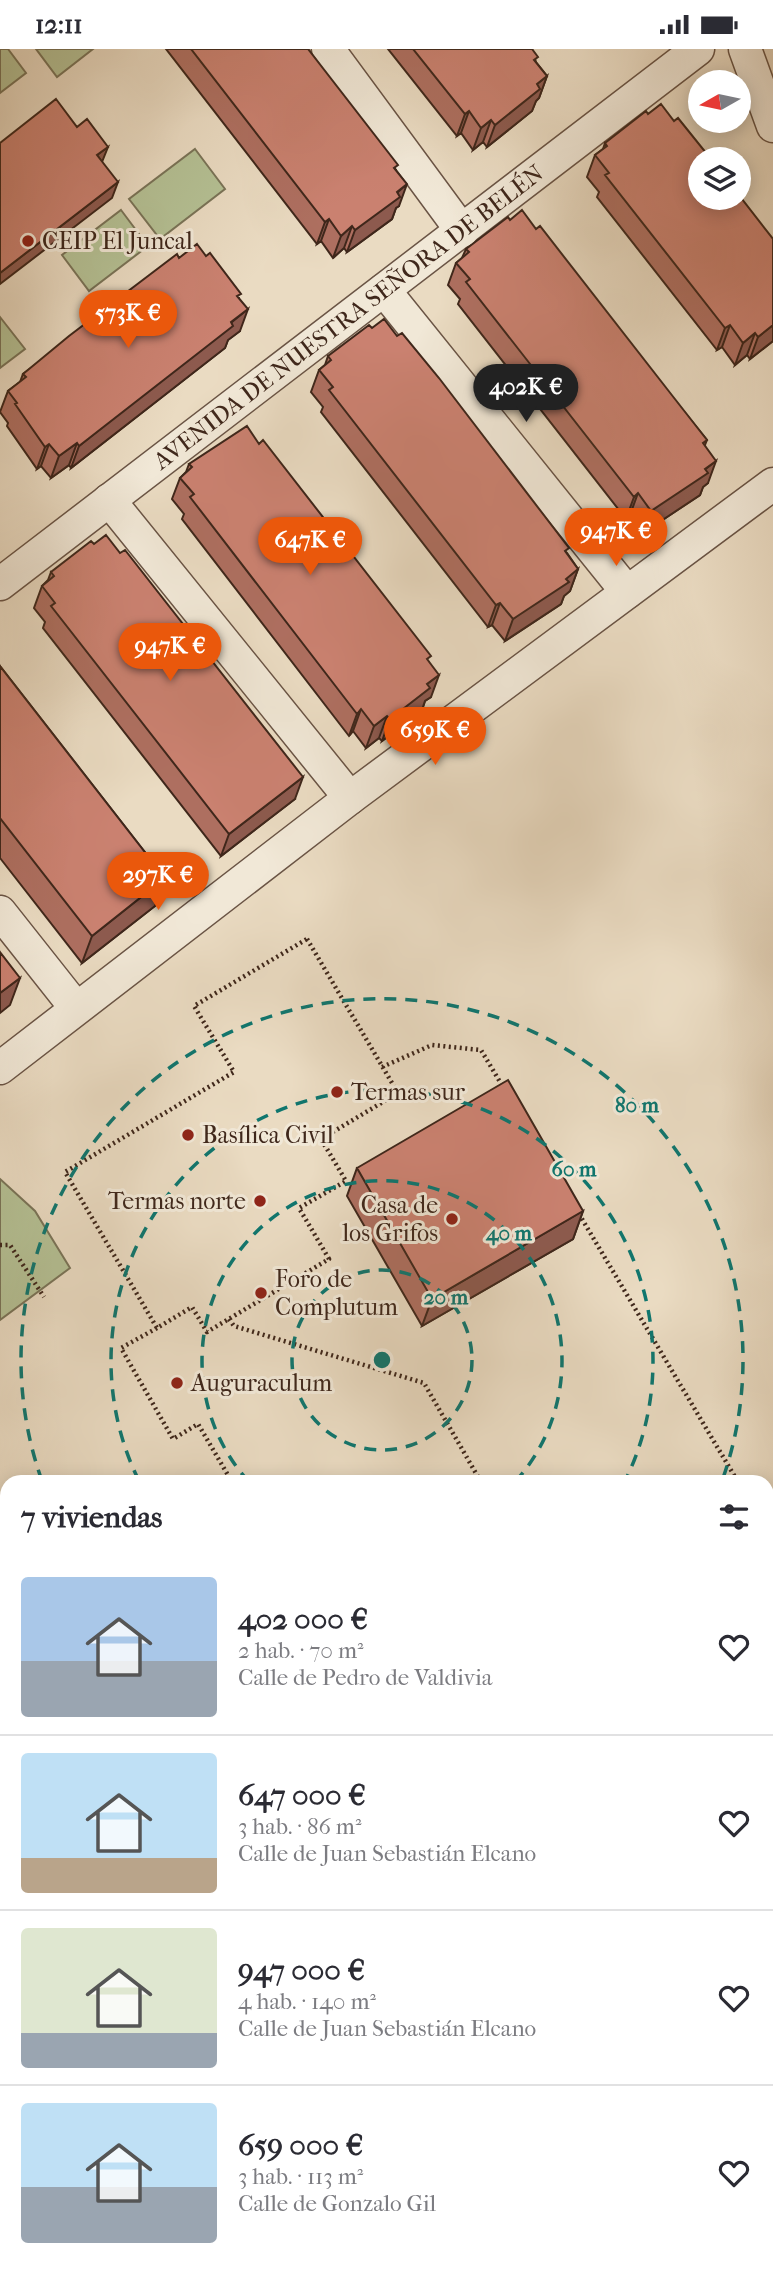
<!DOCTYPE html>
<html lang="es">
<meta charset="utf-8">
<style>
body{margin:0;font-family:"IM FELL French Canon",serif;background:#f2f2f3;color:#2b2b33;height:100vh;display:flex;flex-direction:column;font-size:26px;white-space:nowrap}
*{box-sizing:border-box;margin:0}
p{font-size:23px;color:#7c7c81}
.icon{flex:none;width:38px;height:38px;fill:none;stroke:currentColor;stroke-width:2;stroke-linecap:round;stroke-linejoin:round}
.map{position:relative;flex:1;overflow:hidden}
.sheet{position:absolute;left:0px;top:1426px;width:774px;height:800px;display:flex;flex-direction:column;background:#fff;border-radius:21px 21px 0 0;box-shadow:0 4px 18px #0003}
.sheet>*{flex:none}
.needle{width:46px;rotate:261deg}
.buttons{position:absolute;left:688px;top:21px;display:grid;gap:14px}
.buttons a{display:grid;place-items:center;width:63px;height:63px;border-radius:50%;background:#fff;box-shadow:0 4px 18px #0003;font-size:35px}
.price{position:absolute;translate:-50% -60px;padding:0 16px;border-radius:24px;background:#ea580c;color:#fff;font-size:23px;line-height:46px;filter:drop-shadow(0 2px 4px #0008)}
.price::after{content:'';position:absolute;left:50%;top:42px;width:21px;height:16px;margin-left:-10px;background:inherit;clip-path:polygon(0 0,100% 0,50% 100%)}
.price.active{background:#222;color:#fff}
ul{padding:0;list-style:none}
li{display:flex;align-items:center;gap:21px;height:175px;padding:0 21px}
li+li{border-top:2px solid #e1e1e2}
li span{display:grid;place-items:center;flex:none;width:196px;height:140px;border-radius:7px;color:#555}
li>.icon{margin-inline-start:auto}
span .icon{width:84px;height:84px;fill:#fffc;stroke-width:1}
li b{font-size:30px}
h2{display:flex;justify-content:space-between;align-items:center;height:84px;padding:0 21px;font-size:30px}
.status{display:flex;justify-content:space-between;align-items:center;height:49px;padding:0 35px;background:#fff;direction:ltr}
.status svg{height:19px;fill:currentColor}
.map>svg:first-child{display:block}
.green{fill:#b5c195;stroke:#7a7458;stroke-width:2}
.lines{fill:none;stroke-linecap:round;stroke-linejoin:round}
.minor-casing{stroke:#6a5445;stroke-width:35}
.path{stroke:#3f271b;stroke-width:4.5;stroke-dasharray:2 3.5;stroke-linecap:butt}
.minor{stroke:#f1e8d7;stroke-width:32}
.wall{fill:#ae6f60;stroke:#3f271b;stroke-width:2}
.shaded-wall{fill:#8d5a4e;stroke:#3f271b;stroke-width:2}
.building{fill:#ca8170;stroke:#3f271b;stroke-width:2}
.ring{fill:none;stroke:#0f766e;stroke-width:3.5;stroke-dasharray:12 9}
.poi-dot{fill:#8f2418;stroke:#f1e8d7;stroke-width:2.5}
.labels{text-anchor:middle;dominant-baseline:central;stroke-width:6;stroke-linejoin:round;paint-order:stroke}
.poi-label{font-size:24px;fill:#3f271b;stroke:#f1e8d7;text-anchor:start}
.street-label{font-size:24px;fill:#3f271b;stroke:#f1e8d7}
.centre{fill:#0f766e;stroke:#f1e8d7;stroke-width:3.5}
.ring-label{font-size:21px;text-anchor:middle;font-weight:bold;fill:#0f766e;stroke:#f1e8d7;stroke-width:6;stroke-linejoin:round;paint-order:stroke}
</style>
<div class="status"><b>12:11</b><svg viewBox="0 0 49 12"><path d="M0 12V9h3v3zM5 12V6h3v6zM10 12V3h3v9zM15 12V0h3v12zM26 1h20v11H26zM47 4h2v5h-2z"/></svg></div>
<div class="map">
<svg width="773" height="2225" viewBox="0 0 773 2225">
<rect width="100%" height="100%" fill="#eadbc2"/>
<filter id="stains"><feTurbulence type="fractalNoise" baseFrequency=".00286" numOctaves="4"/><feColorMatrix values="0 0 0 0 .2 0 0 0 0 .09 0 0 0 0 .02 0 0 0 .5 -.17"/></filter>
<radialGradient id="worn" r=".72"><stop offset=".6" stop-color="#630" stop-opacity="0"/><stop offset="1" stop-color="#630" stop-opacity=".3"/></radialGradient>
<path class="green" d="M 0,0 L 8,0 L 26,24 L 0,44 Z
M 36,0 L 93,0 L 57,28 Z
M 195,100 L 225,140 L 160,190 L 129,150 Z
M 121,161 L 148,197 L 89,242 L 62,206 Z
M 0,268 L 25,300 L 0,319 Z
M 0,1130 L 35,1162 L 70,1219 L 0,1271 Z"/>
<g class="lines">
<g class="minor-casing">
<g id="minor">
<path d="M 328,0 L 462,182"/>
<path d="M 745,0 L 773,77"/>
<path d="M 384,241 L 627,543"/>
<path d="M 109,451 L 350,749"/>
<path id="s1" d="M 0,535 L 698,0"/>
<path d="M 0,863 L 76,959"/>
<path d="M 0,1019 L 350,749 L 773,435"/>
<path d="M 0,1646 L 7,1659"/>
<path d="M 0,2096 L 7,2092"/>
<path d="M 336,2219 L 340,2225"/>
</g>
</g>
<path class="path" d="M 307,890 L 398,1044 L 321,1090 L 346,1132 L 299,1159 L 329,1210 L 207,1283 L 192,1258 L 157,1279 L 65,1123 L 234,1023 L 194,957 Z
M 382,1018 L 432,996 L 481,1001 L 503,1038
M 579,1165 L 738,1433
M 0,1196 L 10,1196 L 44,1248
M 229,1270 L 234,1277 L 424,1334 L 481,1433
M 157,1279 L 121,1299 L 173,1390 L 198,1375 L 232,1433
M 766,1482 L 773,1493
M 766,1686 L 773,1683
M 735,2219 L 739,2225"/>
<use href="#minor" class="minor"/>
</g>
<path class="wall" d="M 166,0 L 308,0 L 396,121 L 399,157 L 396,159 L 392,170 L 347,203 L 344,199 L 333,209 L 321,192 L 317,195 Z
M 388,0 L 532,0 L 536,13 L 547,27 L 539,49 L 536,52 L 532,62 L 487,98 L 483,93 L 473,101 L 461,84 L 457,87 Z
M 605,94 L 773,292 L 750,310 L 747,306 L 735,316 L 722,298 L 717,301 L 597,148 L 599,143 L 587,128 L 595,106 L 603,100 Z
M 510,171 L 536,180 L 707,391 L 705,396 L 708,434 L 703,438 L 700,446 L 643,484 L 630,466 L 626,470 L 458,255 L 460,250 L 448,236 L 456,214 L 462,209 L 466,200 Z
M 179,209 L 239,249 L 240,282 L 228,291 L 225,299 L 71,419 L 69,416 L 51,429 L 41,417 L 37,420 L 7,377 L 8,374 L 0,363 L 8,342 L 20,333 L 23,325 Z
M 328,307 L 567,504 L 578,520 L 570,542 L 564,547 L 561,555 L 505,592 L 492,576 L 488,578 L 321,363 L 323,358 L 311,343 L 319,321 L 325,316 Z
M 259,395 L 429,613 L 431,648 L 425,652 L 422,661 L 382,692 L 379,689 L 366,699 L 353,682 L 349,687 L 182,470 L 184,465 L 172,450 L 180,429 L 186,423 L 189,415 Z
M 51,523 L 295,750 L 221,807 L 43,579 L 45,573 L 34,559 L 42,537 L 48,531 Z
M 0,617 L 165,829 L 155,857 L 82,914 L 0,809 Z
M 357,1119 L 583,1162 L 573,1190 L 422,1277 L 347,1147 Z
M 0,1709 L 7,1722 L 7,1943 L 0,1931 Z"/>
<path class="shaded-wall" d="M 547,27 L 539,49 L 536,52 L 532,62 L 487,98 L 495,76 L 537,35 Z
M 469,62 L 461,84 L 457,87 L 465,65 Z
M 491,71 L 483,93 L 473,101 L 481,79 Z
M 108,98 L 102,113 L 97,106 Z
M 118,133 L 112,149 L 0,235 L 0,224 Z
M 407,135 L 399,157 L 396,159 L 392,170 L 347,203 L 355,181 Z
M 329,170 L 321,192 L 317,195 L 325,173 Z
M 352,177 L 344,199 L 333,209 L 341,187 Z
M 248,260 L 240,282 L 228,291 L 225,299 L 71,419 L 79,397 Z
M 730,276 L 722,298 L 717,301 L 725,279 Z
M 773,276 L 773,292 L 750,310 L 758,288 Z
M 755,284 L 747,306 L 735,316 L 743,294 Z
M 77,394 L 69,416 L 51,429 L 59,407 Z
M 49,395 L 41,417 L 37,420 L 45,398 Z
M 716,412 L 708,434 L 703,438 L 700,446 L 643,484 L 651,462 Z
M 638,444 L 630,466 L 626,470 L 634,448 Z
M 578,520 L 570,542 L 564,547 L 561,555 L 505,592 L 513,570 Z
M 500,554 L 492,576 L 488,578 L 496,556 Z
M 439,626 L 431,648 L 425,652 L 422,661 L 382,692 L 390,670 L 427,635 Z
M 361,660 L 353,682 L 349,687 L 357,665 Z
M 387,667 L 379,689 L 366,699 L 374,677 Z
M 303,728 L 295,750 L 221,807 L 229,785 Z
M 165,829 L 155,857 L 82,914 L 92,887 Z
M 20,929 L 10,956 L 0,964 L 0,944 Z
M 583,1162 L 573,1190 L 422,1277 L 432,1250 Z"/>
<path class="building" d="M 191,0 L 308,0 L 398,116 L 394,119 L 407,135 L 397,143 L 400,148 L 355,181 L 352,177 L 341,187 L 329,170 L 325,173 Z
M 413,0 L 532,0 L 538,8 L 534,11 L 547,27 L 537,35 L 540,40 L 495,76 L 491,71 L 481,79 L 469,62 L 465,65 Z
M 56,50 L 77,78 L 87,70 L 108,98 L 97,106 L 118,133 L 0,224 L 0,94 Z
M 661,55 L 674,72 L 678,69 L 711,110 L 700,110 L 700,149 L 738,149 L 738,145 L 773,190 L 773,276 L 758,288 L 755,284 L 743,294 L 730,276 L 725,279 L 605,126 L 609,124 L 595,106 L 607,97 L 605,94 L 646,62 L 648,65 Z
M 522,161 L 536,180 L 540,177 L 671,345 L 707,391 L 703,394 L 716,412 L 705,420 L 708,424 L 651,462 L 638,444 L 634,448 L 466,233 L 470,230 L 456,214 L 469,203 L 466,200 L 508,168 L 510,171 Z
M 197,195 L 206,207 L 210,204 L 241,245 L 237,247 L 248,260 L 231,273 L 233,277 L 79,397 L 77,394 L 59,407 L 49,395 L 45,398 L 15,355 L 17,354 L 8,342 L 26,328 L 23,325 L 69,287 L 177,205 L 179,209 Z
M 384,270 L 397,287 L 402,284 L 439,329 L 569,499 L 565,502 L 578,520 L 566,530 L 569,533 L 513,570 L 500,554 L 496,556 L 329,341 L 333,338 L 319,321 L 331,311 L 328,307 L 369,276 L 372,279 Z
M 247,377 L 259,395 L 263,391 L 431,607 L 427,610 L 439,626 L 427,635 L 430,639 L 390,670 L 387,667 L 374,677 L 361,660 L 357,665 L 190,448 L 194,445 L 180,429 L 192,418 L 189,415 Z
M 106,486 L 120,504 L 125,501 L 303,728 L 229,785 L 51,557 L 55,554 L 42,537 L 54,527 L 51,523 L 91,492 L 94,495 Z
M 0,617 L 165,829 L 92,887 L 0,769 Z
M 0,903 L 20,929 L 0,944 Z
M 508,1031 L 583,1162 L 432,1250 L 357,1119 Z
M 0,1709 L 7,1722 L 7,1907 L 0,1895 Z"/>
<g class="ring">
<circle cx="382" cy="1311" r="90"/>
<path d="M249 1433A180 180 0 1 1 515 1433"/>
<path d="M139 1432A271 271 0 1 1 625 1432"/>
<path d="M42 1432A361 361 0 1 1 722 1432"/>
</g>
<g class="poi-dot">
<circle cx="28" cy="192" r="7"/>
<circle cx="337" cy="1043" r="7"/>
<circle cx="188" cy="1086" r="7"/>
<circle cx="260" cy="1152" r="7"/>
<circle cx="452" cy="1170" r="7"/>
<circle cx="261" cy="1244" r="7"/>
<circle cx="177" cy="1334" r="7"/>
</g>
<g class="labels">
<g class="poi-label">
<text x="42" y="192">CEIP El Juncal</text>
<text x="351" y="1043">Termas sur</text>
<text x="202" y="1086">Basílica Civil</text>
<text x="246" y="1152" text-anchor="end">Termas norte</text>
<text x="438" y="1156" text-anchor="end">Casa de<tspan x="438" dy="28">los Grifos</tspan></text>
<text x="275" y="1230">Foro de<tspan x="275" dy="28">Complutum</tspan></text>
<text x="191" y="1334">Auguraculum</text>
</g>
<g class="street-label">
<text stroke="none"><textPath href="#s1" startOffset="439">AVENIDA DE NUESTRA SEÑORA DE BELÉN</textPath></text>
</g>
</g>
<circle cx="382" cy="1311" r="10" class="centre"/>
<g class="ring-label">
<text x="637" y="1063">80 m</text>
<text x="574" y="1127">60 m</text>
<text x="509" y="1191">40 m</text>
<text x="446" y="1255">20 m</text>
</g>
<rect width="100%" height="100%" filter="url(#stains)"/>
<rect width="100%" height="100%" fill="url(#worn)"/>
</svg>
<div class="buttons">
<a><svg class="needle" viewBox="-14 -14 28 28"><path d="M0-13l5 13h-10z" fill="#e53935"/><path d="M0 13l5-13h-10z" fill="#7c7c81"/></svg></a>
<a><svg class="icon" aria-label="layers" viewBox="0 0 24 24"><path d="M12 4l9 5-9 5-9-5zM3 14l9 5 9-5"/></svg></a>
</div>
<b class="price" style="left:128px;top:301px">573K €</b>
<b class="price active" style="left:526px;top:375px">402K €</b>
<b class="price" style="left:616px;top:519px">947K €</b>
<b class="price" style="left:310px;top:528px">647K €</b>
<b class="price" style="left:170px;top:634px">947K €</b>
<b class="price" style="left:435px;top:718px">659K €</b>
<b class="price" style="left:158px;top:863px">297K €</b>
<section class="sheet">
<h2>7 viviendas<svg class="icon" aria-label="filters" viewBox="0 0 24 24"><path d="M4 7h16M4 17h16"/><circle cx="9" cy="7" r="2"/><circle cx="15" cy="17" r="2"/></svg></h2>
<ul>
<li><span style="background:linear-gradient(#a9c7e8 60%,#9aa5b1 0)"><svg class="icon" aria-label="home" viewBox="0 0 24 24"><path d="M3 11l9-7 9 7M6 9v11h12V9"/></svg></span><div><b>402 000 €</b><p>2 hab. · 70 m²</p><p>Calle de Pedro de Valdivia</p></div><svg class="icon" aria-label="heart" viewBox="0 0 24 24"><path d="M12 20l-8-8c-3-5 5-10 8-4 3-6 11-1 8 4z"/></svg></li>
<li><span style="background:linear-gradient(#bfe0f5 75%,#b9a48a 0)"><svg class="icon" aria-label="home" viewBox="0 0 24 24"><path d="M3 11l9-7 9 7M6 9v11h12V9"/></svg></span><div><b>647 000 €</b><p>3 hab. · 86 m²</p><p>Calle de Juan Sebastián Elcano</p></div><svg class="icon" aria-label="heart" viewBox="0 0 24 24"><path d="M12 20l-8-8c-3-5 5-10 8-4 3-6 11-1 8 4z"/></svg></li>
<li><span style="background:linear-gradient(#dfe7d0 75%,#9aa5b1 0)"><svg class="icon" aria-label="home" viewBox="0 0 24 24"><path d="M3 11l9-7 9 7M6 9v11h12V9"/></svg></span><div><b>947 000 €</b><p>4 hab. · 140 m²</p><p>Calle de Juan Sebastián Elcano</p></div><svg class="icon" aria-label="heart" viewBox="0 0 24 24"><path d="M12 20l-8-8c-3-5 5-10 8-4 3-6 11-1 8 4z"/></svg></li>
<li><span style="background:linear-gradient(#bfe0f5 60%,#9aa5b1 0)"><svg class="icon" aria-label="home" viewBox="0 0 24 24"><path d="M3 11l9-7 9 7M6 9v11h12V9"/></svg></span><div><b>659 000 €</b><p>3 hab. · 113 m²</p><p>Calle de Gonzalo Gil</p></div><svg class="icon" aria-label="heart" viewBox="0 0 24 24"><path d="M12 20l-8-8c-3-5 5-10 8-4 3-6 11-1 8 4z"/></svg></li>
</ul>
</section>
</div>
